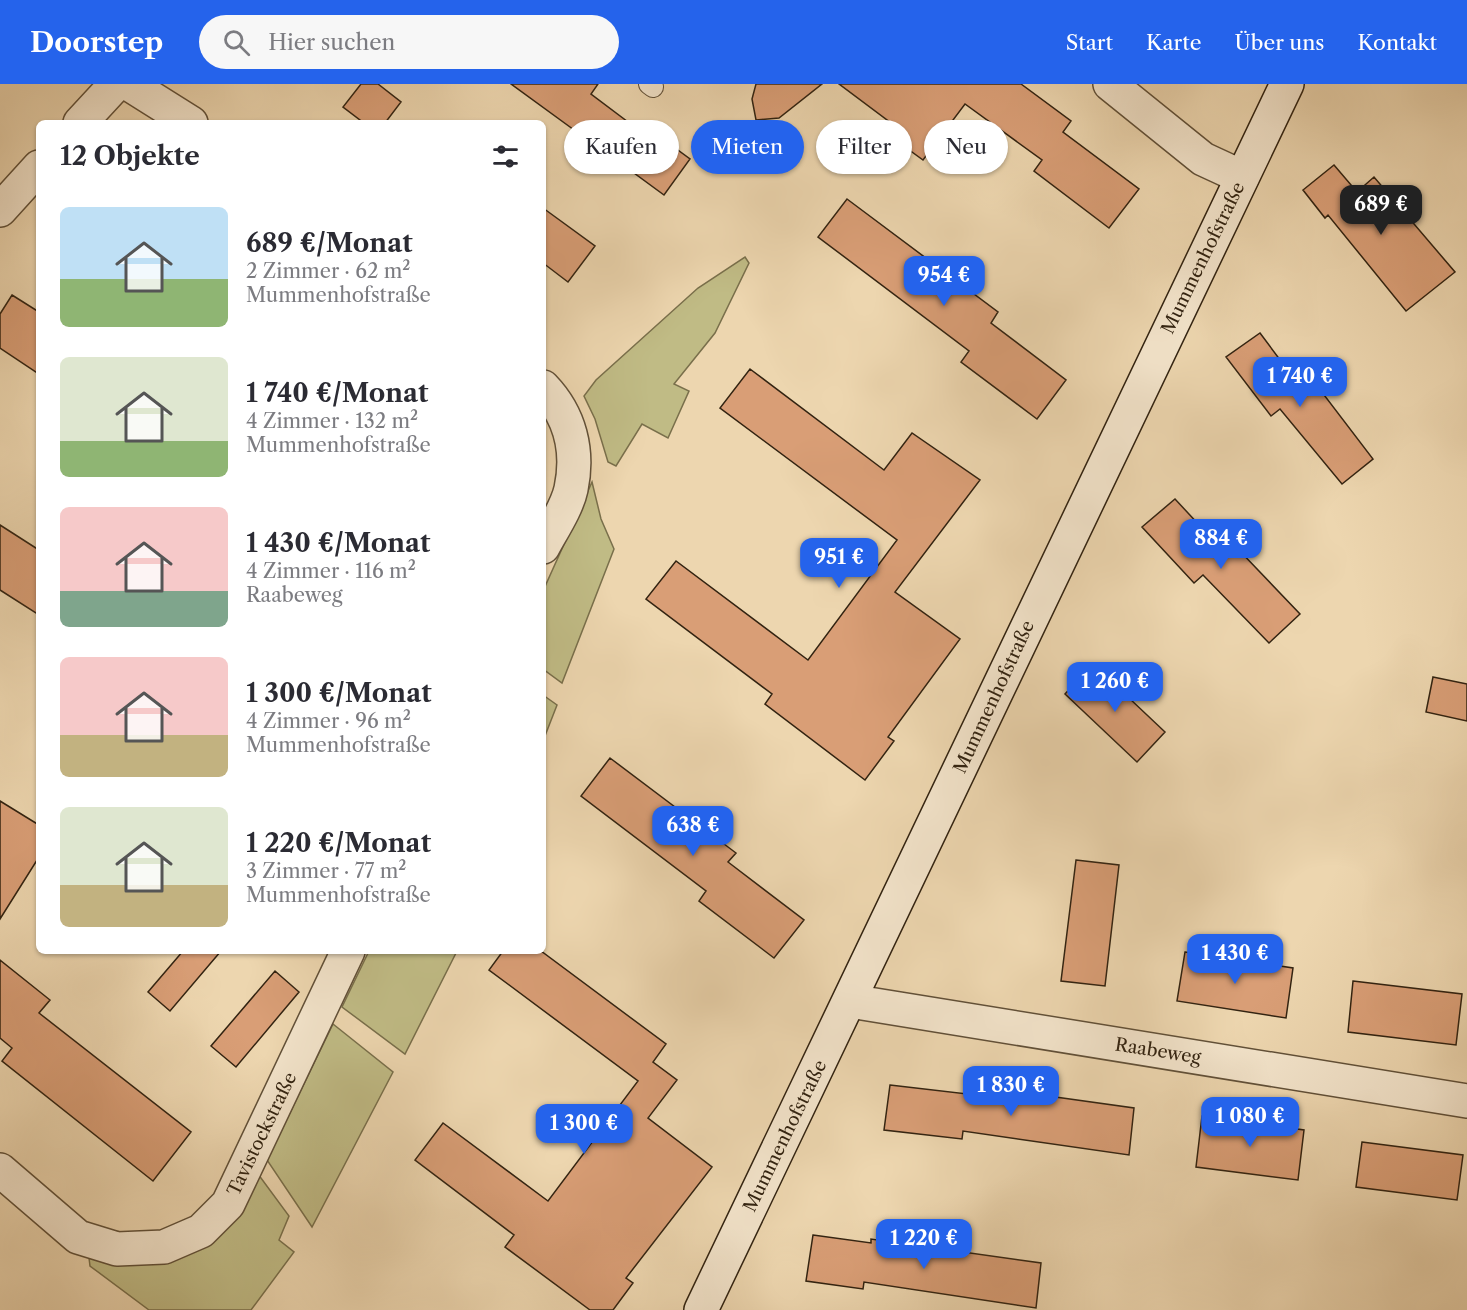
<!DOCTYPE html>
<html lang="de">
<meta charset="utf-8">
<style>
body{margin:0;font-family:"Libre Caslon Text",serif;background:#f7f7f7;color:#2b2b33;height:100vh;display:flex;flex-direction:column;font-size:22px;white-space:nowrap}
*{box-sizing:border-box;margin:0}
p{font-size:20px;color:#7c7c81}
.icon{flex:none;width:33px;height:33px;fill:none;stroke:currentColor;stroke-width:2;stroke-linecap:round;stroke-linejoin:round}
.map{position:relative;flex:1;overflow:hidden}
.panel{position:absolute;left:36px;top:36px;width:510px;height:834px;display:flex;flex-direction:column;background:#fff;border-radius:9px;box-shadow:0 2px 4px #0004}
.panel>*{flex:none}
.guide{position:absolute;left:564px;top:36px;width:570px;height:54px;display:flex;gap:12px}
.price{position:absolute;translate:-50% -51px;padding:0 14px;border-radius:12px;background:#2563eb;color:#fff;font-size:20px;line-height:39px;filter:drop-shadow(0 2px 3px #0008)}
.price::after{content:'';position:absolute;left:50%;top:36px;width:18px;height:14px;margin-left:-9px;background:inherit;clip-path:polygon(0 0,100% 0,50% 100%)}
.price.current{background:#222;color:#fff}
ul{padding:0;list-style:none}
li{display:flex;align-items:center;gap:18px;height:150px;padding:0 24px}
li span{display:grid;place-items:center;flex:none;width:168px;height:120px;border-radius:9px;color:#555}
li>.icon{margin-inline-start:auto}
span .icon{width:72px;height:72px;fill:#fffc;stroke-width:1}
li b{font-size:26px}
h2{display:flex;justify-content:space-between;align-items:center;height:72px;padding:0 24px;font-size:26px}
.tag{padding:0 21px;border-radius:27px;background:#fff;box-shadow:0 2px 4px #0004;font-size:21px;line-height:54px}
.tag.current{background:#2563eb;color:#fff}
header{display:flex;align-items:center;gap:36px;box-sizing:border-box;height:84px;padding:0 30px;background:#2563eb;color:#fff}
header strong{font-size:28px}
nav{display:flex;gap:33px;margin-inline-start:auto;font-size:21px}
.search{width:420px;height:54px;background:#f7f7f7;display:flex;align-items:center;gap:15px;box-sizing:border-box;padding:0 21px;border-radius:33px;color:#7c7c81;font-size:22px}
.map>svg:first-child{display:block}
.green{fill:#c0bb85;stroke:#796f4b;stroke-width:1.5}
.building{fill:#d99e76;stroke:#322311;stroke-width:1.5}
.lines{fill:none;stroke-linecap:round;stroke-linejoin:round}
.lane-casing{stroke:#615038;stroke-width:22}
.street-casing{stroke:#615038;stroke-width:36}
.secondary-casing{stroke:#322311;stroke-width:36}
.lane{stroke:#f3e4cb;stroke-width:20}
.street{stroke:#f3e4cb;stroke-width:33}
.secondary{stroke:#f3e4cb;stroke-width:33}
.labels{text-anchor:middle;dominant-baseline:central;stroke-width:6;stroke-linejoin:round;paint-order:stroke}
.street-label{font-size:18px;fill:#322311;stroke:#f3e4cb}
</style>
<header>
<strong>Doorstep</strong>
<div class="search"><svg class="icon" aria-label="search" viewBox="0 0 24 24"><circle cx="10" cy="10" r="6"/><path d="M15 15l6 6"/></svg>Hier suchen</div>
<nav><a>Start</a><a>Karte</a><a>Über uns</a><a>Kontakt</a></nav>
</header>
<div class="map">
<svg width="1467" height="1226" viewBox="0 0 1467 1226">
<rect width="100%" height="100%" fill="#edd6af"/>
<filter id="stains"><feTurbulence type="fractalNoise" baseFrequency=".00333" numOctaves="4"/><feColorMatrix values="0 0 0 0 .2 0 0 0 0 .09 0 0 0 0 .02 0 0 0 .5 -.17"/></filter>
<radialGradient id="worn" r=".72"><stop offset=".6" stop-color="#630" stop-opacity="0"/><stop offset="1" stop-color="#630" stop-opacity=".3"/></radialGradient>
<path class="green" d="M 745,173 L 749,179 L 715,249 L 674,300 L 689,307 L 668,354 L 642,340 L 616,382 L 608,378 L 595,335 L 584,312 L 596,296 L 698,204 Z
M 592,398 L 601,435 L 614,465 L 562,599 L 543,585 L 543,507 Z
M 543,611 L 557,621 L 543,657 Z
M 369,867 L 457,867 L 405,970 L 342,923 Z
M 333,940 L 393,988 L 312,1143 L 267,1076 Z
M 258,1090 L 289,1132 L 279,1156 L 294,1168 L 251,1226 L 149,1226 L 90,1182 L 89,1174 L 114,1180 L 165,1178 Z"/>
<path class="building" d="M 361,0 L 378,0 L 401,18 L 385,39 L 364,39 L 343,23 Z
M 511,0 L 598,0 L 591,10 L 652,56 L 656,50 L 690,75 L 664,111 L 630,86 L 633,81 L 585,45 L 581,51 Z
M 756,0 L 822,0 L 779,34 L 756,36 L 752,15 Z
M 839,0 L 1021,0 L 1071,37 L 1063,48 L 1139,105 L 1109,144 L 1034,87 L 1042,76 L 965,20 L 923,76 L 897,57 L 903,48 Z
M 1334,81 L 1357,108 L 1374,93 L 1455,188 L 1406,227 L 1328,131 L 1325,134 L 1303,106 Z
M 847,115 L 998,228 L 991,239 L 1066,296 L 1037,335 L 961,278 L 969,267 L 818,153 Z
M 543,124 L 595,162 L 568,198 L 543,179 Z
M 12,211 L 39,228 L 39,290 L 0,264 L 0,230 Z
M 1260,249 L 1304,308 L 1315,299 L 1373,375 L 1342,400 L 1280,325 L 1271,332 L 1226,273 Z
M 750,285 L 884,386 L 912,349 L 980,396 L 895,508 L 960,555 L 888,653 L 894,657 L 865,696 L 765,620 L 772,610 L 646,515 L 676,477 L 808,576 L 897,456 L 720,324 Z
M 1175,415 L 1227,471 L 1236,463 L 1300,530 L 1269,559 L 1203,491 L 1194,499 L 1142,443 Z
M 0,441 L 39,466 L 39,531 L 0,506 Z
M 1093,580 L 1165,648 L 1137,678 L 1065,610 Z
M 1433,593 L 1467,600 L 1467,637 L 1426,628 Z
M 610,674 L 736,769 L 728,778 L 804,836 L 774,874 L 699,817 L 706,807 L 581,712 Z
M 0,717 L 39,741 L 39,773 L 0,835 Z
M 1076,776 L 1119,781 L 1105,902 L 1061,897 Z
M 183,867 L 221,867 L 170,927 L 148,908 Z
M 503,867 L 541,867 L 666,960 L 653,978 L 677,996 L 648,1034 L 712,1083 L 626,1194 L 633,1199 L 613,1226 L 590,1226 L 505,1163 L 514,1151 L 415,1076 L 443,1039 L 548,1117 L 638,997 L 489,886 Z
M 1185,868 L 1293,884 L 1286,934 L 1177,917 Z
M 0,876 L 50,916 L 39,929 L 191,1048 L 153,1097 L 2,977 L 12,964 L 0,954 Z
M 275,887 L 299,908 L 236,983 L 211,962 Z
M 1353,897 L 1462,910 L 1456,961 L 1348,948 Z
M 890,1001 L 967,1010 L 969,1001 L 1134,1024 L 1129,1071 L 963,1047 L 962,1055 L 884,1046 Z
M 1202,1032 L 1304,1046 L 1298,1096 L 1196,1083 Z
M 1362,1058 L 1463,1071 L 1457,1116 L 1356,1103 Z
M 813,1151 L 871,1159 L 871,1155 L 1041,1179 L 1036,1224 L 864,1198 L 863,1205 L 806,1197 Z"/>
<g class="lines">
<g class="lane-casing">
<path id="lane" d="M 649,0 L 653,3"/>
</g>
<g class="street-casing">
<path id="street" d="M 129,0 L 191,39
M 1110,0 L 1203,75 L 1242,93
M 80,39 L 116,0
M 0,126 L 39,83
M 543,303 C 570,331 579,367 571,405 C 567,424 552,446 543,463
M 850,917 L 1467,1017
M 0,1086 L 78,1153 L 117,1165 L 164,1163 L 201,1147 L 228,1120 L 348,867"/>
</g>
<g class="secondary-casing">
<path id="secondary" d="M 701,1226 L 1287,0"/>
</g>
<use href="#lane" class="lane"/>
<use href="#street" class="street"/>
<use href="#secondary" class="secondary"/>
</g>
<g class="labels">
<g class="street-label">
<text transform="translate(1203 174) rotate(-64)">Mummenhofstraße</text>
<text transform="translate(994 613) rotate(-65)">Mummenhofstraße</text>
<text transform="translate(1158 967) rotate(9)">Raabeweg</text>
<text transform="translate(262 1050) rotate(-64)">Tavistockstraße</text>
<text transform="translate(785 1052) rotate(-64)">Mummenhofstraße</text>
</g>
</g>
<rect width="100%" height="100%" filter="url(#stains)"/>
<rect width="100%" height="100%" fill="url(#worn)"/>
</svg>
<b class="price current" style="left:1381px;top:152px">689 €</b>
<b class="price" style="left:944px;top:223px">954 €</b>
<b class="price" style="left:1300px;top:324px">1 740 €</b>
<b class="price" style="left:1221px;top:486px">884 €</b>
<b class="price" style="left:839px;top:505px">951 €</b>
<b class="price" style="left:1115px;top:629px">1 260 €</b>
<b class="price" style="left:693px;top:773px">638 €</b>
<b class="price" style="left:1235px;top:901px">1 430 €</b>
<b class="price" style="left:1011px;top:1033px">1 830 €</b>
<b class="price" style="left:1250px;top:1064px">1 080 €</b>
<b class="price" style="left:584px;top:1071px">1 300 €</b>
<b class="price" style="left:924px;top:1186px">1 220 €</b>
<div class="guide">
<a class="tag">Kaufen</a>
<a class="tag current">Mieten</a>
<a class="tag">Filter</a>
<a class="tag">Neu</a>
</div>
<section class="panel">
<h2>12 Objekte<svg class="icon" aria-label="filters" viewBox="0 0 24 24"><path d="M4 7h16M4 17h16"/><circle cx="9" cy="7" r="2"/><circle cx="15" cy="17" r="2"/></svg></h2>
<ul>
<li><span style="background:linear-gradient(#bfe0f5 60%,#8fb573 0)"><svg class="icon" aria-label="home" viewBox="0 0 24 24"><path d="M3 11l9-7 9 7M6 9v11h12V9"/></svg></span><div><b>689 €/Monat</b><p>2 Zimmer · 62 m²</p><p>Mummenhofstraße</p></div></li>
<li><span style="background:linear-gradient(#dfe7d0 70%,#8fb573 0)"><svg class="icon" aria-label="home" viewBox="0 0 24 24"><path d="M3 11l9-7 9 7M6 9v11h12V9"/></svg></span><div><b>1 740 €/Monat</b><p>4 Zimmer · 132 m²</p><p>Mummenhofstraße</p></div></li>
<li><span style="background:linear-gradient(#f6c9c9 70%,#7fa58c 0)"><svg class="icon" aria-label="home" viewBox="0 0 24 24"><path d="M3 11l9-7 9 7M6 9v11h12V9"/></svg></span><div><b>1 430 €/Monat</b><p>4 Zimmer · 116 m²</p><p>Raabeweg</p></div></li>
<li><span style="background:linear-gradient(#f6c9c9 65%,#c2b280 0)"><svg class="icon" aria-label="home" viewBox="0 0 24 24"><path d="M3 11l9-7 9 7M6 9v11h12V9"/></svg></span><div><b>1 300 €/Monat</b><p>4 Zimmer · 96 m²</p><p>Mummenhofstraße</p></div></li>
<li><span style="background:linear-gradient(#dfe7d0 65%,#c2b280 0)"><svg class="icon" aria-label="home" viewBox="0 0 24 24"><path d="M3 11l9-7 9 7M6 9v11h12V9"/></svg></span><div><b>1 220 €/Monat</b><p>3 Zimmer · 77 m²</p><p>Mummenhofstraße</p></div></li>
</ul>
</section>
</div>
